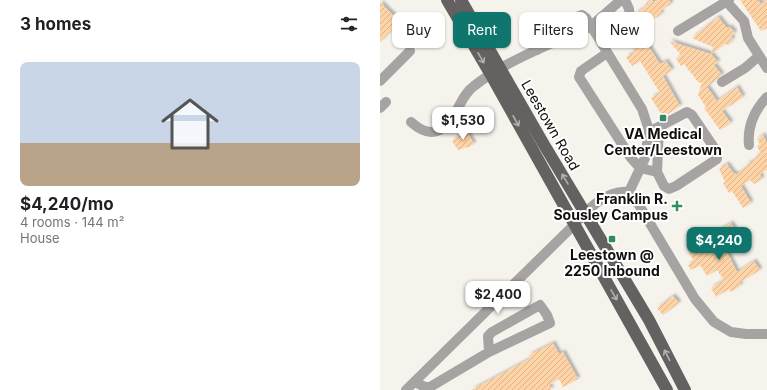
<!DOCTYPE html>
<meta charset="utf-8">
<style>
body{margin:0;font-family:Inter,sans-serif;background:#f2f2f2;color:#202124;height:100vh;display:flex;flex-direction:column;font-size:15px;white-space:nowrap}
*{box-sizing:border-box;margin:0}
p{font-size:13px;color:#757577}
.icon{flex:none;width:22px;height:22px;fill:none;stroke:currentColor;stroke-width:2;stroke-linecap:round;stroke-linejoin:round}
.map{position:relative;flex:1;overflow:hidden}
.drawer{display:flex;flex-direction:column;background:#fff;width:380px}
.drawer>*{flex:none}
.hud{position:absolute;left:12px;top:12px;width:315px;height:36px;display:flex;gap:8px}
.price{position:absolute;translate:-50% -34px;padding:0 9px;border-radius:8px;background:#fff;color:#222;font-size:13px;line-height:26px;filter:drop-shadow(0 1px 2px #0008)}
.price::after{content:'';position:absolute;left:50%;top:24px;width:12px;height:9px;margin-left:-6px;background:inherit;clip-path:polygon(0 0,100% 0,50% 100%)}
.price.active{background:#0f766e;color:#fff}
ul{padding:0;list-style:none}
li{display:grid;align-content:center;gap:8px;height:212px;padding:0 20px}
li span{display:grid;place-items:center;height:124px;border-radius:8px;color:#555}
li>.icon{margin-inline-start:auto}
span .icon{width:72px;height:72px;fill:#fffc;stroke-width:1}
li b{font-size:17px}
h2{display:flex;justify-content:space-between;align-items:center;height:48px;padding:0 20px;font-size:17px}
.pill{padding:0 14px;border-radius:8px;background:#fff;box-shadow:0 1px 3px #0004;font-size:14px;line-height:36px}
.pill.active{background:#0f766e;color:#fff}
main{display:flex;flex:1;min-height:0}
.map>svg:first-child{display:block}
.building{fill:url(#building-hatch);filter:url(#shadow)}
.lines{fill:none;stroke-linecap:round;stroke-linejoin:round}
.minor{stroke:#a6a3a2;stroke-width:10}
.major{stroke:#666161;stroke-width:12}
.oneway{stroke:#b2b0b0}
.poi-dot{fill:#2f8c64;stroke:#fff;stroke-width:1.5}
.labels{text-anchor:middle;dominant-baseline:central;stroke-width:4;stroke-linejoin:round;paint-order:stroke}
.street-label{font-size:14px;fill:#100f0d;stroke:#fff}
.poi-label{font-size:14px;font-weight:bold;fill:#100f0d;stroke:#fff}
</style>
<main>
<section class="drawer">
<h2>3 homes<svg class="icon" aria-label="filters" viewBox="0 0 24 24"><path d="M4 7h16M4 17h16"/><circle cx="9" cy="7" r="2"/><circle cx="15" cy="17" r="2"/></svg></h2>
<ul>
<li><span style="background:linear-gradient(#c9d6e8 65%,#b9a48a 0)"><svg class="icon" aria-label="home" viewBox="0 0 24 24"><path d="M3 11l9-7 9 7M6 9v11h12V9"/></svg></span><div><b>$4,240/mo</b><p>4 rooms · 144 m²</p><p>House</p></div></li>
</ul>
</section>
<div class="map">
<svg width="387" height="390" viewBox="0 0 387 390">
<defs>
<pattern id="building-hatch" width="6" height="6" patternUnits="userSpaceOnUse"><rect width="6" height="6" fill="#fed4a7"/><path d="M-1 1l2-2M0 6l6-6M5 7l2-2" fill="none" stroke="#d9b58f"/></pattern>
<filter id="shadow"><feDropShadow dx="2.5" dy="-2.5" stdDeviation="1" flood-color="#0004"/></filter>
</defs>
<rect width="100%" height="100%" fill="#f6f3ed"/>
<path class="building" d="M 271,0 L 274,2 L 277,0 L 289,0 L 291,4 L 280,11 L 282,14 L 274,19 L 272,16 L 262,22 L 256,13 L 267,6 L 265,4 Z
M 360,0 L 378,0 L 381,4 L 387,0 L 387,28 L 381,31 Z
M 0,2 L 20,22 L 0,42 Z
M 338,17 L 347,28 L 350,27 L 355,33 L 351,36 L 353,39 L 350,42 L 349,45 L 345,44 L 331,54 L 338,62 L 334,65 L 342,75 L 327,87 L 337,101 L 357,87 L 363,97 L 342,111 L 351,123 L 340,130 L 324,108 L 326,107 L 318,95 L 322,83 L 318,82 L 304,64 L 301,66 L 296,59 L 301,55 L 289,41 L 331,54 L 333,47 L 312,38 Z
M 261,35 L 280,64 L 286,61 L 292,70 L 283,76 L 300,106 L 283,117 L 271,98 L 280,93 L 260,61 L 252,66 L 246,57 L 255,52 L 249,43 Z
M 87,132 L 94,144 L 87,148 L 87,147 L 78,150 L 72,141 L 79,135 Z
M 383,135 L 387,143 L 387,170 L 380,174 L 382,179 L 374,184 L 370,180 L 361,186 L 371,203 L 363,208 L 352,191 L 349,193 L 343,183 L 345,182 L 339,169 L 347,164 L 354,174 L 355,173 L 356,175 L 367,167 L 366,165 L 376,159 L 375,157 L 381,154 L 377,146 L 380,144 L 377,139 Z
M 351,223 L 356,232 L 338,243 L 345,252 L 347,252 L 357,272 L 374,261 L 380,270 L 359,283 L 361,285 L 351,292 L 349,289 L 336,297 L 331,288 L 344,280 L 337,270 L 327,276 L 320,265 L 311,270 L 308,265 L 314,261 L 307,249 L 320,241 L 318,239 L 329,232 L 331,235 Z
M 293,296 L 299,303 L 283,315 L 277,308 Z
M 173,343 L 179,354 L 183,352 L 198,379 L 183,387 L 179,379 L 169,385 L 172,390 L 91,390 L 151,358 L 149,355 Z"/>
<g class="lines">
<path class="minor" d="M 345,0 L 364,21 L 368,38 L 387,68
M 225,14 L 231,26 L 242,23 L 250,17 L 249,9 L 245,0
M 298,31 L 349,0
M 157,50 L 151,38 L 153,33 L 202,15 L 206,18 L 211,26 L 241,0
M 227,53 L 201,71 L 199,77 L 251,158 L 260,168 L 277,172 L 284,186 L 289,189 L 296,186 L 337,159 L 337,152 L 312,115 L 307,112 L 269,132
M 0,81 L 30,51
M 342,82 L 365,68 L 379,56
M 0,108 L 6,102
M 31,122 C 40,130 50,136 61,129 C 78,118 79,97 94,86 C 118,67 149,53 177,41 C 189,36 200,32 211,26 L 262,109 L 269,130 L 265,158 L 249,192
M 369,145 C 367,126 374,111 387,97
M 277,172 L 279,127
M 35,382 L 45,387 L 50,387 L 109,352 L 170,323 L 167,315 L 160,305 L 112,332 L 108,336 L 109,352
M 26,390 L 194,225 C 208,209 227,189 249,192 L 259,205 L 315,299 L 334,322 L 351,332 L 366,334 L 387,334"/>
<path class="major" d="M 67,0 L 111,75 L 287,390
M 81,0 L 163,143 L 269,320 L 305,390"/>
</g>
<defs><path id="oneway-shaft" d="M-6 0H5M1.5-3L5.5 0L1.5 3" fill="none" stroke-width="1.6" stroke-linecap="round" stroke-linejoin="round"/></defs>
<g class="oneway">
<use href="#oneway-shaft" transform="translate(101 58) rotate(60)"/>
<use href="#oneway-shaft" transform="translate(136 121) rotate(61)"/>
<use href="#oneway-shaft" transform="translate(185 179) rotate(-121)"/>
<use href="#oneway-shaft" transform="translate(234 295) rotate(60)"/>
<use href="#oneway-shaft" transform="translate(287 355) rotate(-117)"/>
</g>
<g class="poi-dot">
<rect x="279" y="114" width="8" height="8" rx="2"/>
<path d="M295 200h4v4h4v4h-4v4h-4v-4h-4v-4h4z"/>
<rect x="228" y="235" width="8" height="8" rx="2"/>
</g>
<g class="labels">
<g class="street-label">
<text transform="translate(171 125) rotate(60)">Leestown Road</text>
</g>
<g class="poi-label">
<text x="283" y="133">VA Medical<tspan x="283" dy="16">Center/Leestown</tspan></text>
<text x="288" y="198" text-anchor="end">Franklin R.<tspan x="288" dy="16">Sousley Campus</tspan></text>
<text x="232" y="254">Leestown @<tspan x="232" dy="16">2250 Inbound</tspan></text>
</g>
</g>
</svg>
<b class="price" style="left:83px;top:141px">$1,530</b>
<b class="price active" style="left:339px;top:261px">$4,240</b>
<b class="price" style="left:118px;top:315px">$2,400</b>
<div class="hud">
<a class="pill">Buy</a>
<a class="pill active">Rent</a>
<a class="pill">Filters</a>
<a class="pill">New</a>
</div>
</div>
</main>
